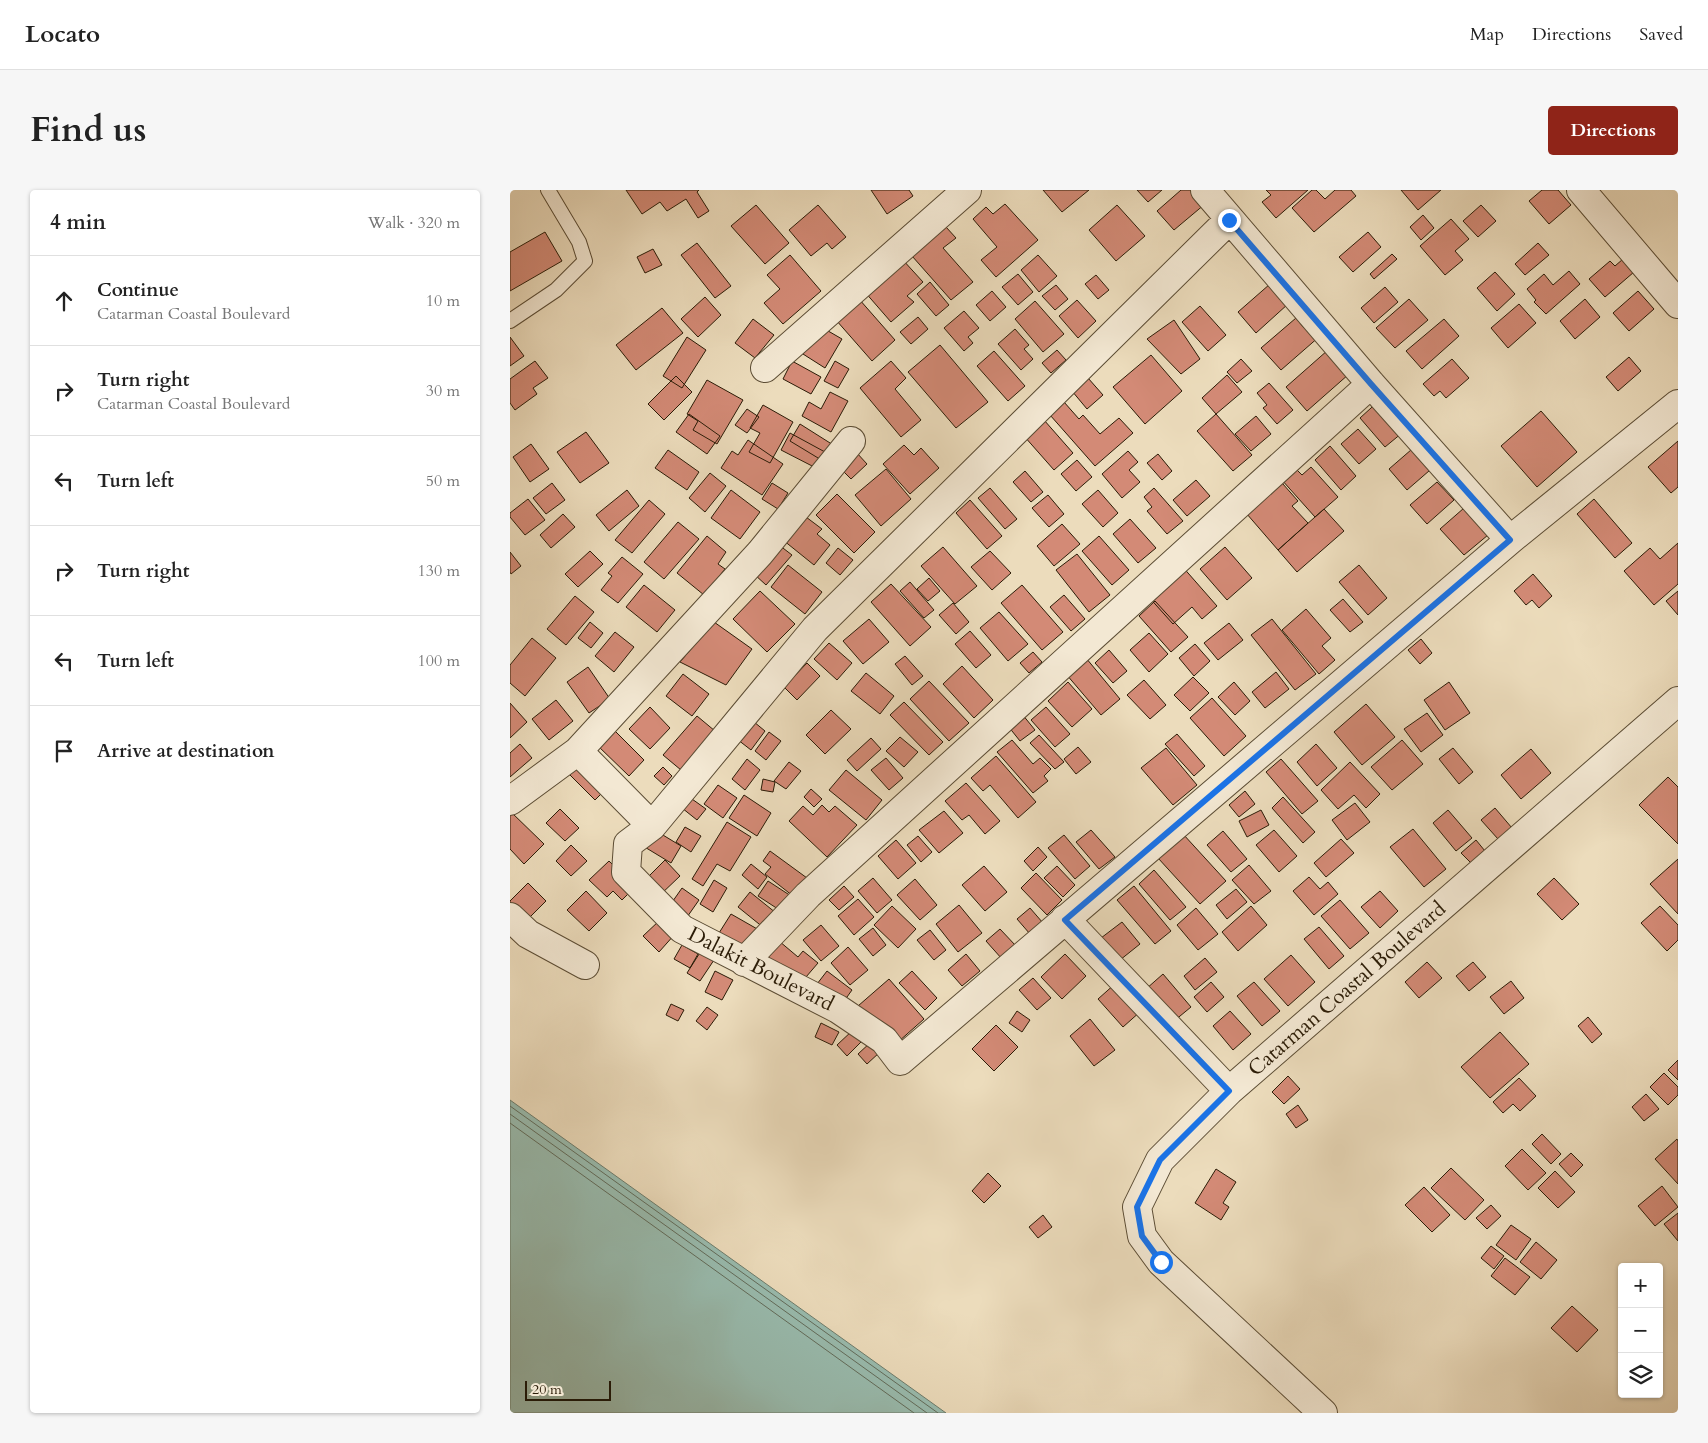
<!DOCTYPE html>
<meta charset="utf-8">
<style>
body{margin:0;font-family:Cardo,serif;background:#f6f6f6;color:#222}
.controls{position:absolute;right:15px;bottom:15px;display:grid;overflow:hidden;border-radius:5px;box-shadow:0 1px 4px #0004}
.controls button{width:45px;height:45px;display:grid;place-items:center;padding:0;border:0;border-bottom:1px solid #e0e0e0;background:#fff;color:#222;font:25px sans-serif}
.scale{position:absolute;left:15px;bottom:12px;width:86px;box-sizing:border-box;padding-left:5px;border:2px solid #2b1c07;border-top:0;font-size:14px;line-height:18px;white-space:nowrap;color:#2b1c07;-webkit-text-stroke:4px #f3e8d3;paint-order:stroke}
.stop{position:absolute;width:15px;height:15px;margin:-11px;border:4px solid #1a73e8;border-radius:50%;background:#fff}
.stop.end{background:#1a73e8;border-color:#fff;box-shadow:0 1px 5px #0008}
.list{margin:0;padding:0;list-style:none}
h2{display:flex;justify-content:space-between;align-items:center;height:65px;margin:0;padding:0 20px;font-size:21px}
h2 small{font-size:16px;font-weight:400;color:#767676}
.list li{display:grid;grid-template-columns:32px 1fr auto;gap:15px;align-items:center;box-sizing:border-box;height:90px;padding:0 20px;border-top:1px solid #e0e0e0}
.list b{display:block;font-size:19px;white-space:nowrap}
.list p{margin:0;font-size:16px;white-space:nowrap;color:#767676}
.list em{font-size:16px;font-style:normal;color:#767676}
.icon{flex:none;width:28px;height:28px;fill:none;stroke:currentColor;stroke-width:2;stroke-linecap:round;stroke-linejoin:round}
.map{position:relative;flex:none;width:1168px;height:1223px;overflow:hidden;border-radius:5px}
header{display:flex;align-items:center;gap:30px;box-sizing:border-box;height:70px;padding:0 25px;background:#fff;border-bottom:1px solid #e0e0e0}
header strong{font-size:24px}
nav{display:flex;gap:28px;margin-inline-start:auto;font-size:18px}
.intro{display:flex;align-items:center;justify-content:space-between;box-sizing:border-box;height:120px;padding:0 30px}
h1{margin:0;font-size:35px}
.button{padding:12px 22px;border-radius:5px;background:#8f2418;color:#fff;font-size:18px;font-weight:700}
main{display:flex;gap:30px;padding:0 30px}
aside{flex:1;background:#fff;border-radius:5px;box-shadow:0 1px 4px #0004}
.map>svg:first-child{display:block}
.water{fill:#99bcaf;stroke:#6d7c6c}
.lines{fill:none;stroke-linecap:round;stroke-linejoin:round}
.shore{stroke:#626c5b;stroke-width:1}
.building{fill:#d38a76;stroke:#2b1c07}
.lane-casing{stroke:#5b4c34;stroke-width:16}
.street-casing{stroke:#5b4c34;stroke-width:30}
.lane{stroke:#f3e8d3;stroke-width:14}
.street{stroke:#f3e8d3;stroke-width:28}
.route{stroke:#1a73e8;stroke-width:6}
.labels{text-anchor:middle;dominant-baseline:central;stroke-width:4;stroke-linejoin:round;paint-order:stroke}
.street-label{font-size:21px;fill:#2b1c07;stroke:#f3e8d3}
</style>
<header>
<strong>Locato</strong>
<nav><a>Map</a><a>Directions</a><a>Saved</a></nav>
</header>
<div class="intro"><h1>Find us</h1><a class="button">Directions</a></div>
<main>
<aside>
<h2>4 min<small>Walk · 320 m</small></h2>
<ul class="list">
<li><svg class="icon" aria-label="ahead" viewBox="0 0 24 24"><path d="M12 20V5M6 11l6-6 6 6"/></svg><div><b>Continue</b><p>Catarman Coastal Boulevard</p></div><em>10 m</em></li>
<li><svg class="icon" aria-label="right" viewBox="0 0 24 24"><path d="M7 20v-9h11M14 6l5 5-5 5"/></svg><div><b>Turn right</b><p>Catarman Coastal Boulevard</p></div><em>30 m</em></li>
<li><svg class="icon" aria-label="left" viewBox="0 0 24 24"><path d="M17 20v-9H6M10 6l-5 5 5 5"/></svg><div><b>Turn left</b></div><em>50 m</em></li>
<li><svg class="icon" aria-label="right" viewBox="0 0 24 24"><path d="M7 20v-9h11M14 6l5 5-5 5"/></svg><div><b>Turn right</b></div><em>130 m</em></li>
<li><svg class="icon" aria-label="left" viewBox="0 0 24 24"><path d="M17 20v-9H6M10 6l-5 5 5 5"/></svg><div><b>Turn left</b></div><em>100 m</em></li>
<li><svg class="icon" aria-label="arrive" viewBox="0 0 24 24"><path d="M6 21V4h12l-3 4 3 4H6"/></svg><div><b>Arrive at destination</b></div></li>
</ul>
</aside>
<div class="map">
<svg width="1168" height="1223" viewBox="0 0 1168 1223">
<rect width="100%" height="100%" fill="#ecdcbc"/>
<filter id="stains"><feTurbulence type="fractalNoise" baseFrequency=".004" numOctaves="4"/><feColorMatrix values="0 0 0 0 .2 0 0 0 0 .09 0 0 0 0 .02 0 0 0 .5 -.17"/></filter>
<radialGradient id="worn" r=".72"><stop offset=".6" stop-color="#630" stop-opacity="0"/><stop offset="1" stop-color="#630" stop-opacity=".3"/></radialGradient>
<path class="water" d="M0,910L436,1223H0Z"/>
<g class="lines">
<path class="shore" d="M0,916L428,1223
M0,924L417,1223
M0,933L404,1223"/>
</g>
<path class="building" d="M116,0H189L187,2L199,21L188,28L176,9L157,21L150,12L132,24Z
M361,0H399L403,6L377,24Z
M533,0H579L552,22Z
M627,0H652L638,12Z
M671,0H683L695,14L664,40L647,21Z
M756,0H798L766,28L752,12L761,5Z
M802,0H806L815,9L825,0H841L846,6L804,42L782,18Z
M891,0H931L908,20Z
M1032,0H1048L1061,15L1039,34L1019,11Z
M495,14L528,50L486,87L471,70L487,57L463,29L476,17L483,24Z
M246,15L279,53L255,74L221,36Z
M308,15L336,47L322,59L317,53L301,66L279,40Z
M607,15L635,46L606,71L579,40Z
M971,15L986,31L968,47L953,31Z
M913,25L924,38L911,50L900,37Z
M941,29L959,49L945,61L953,70L935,85L910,56Z
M436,37L446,48L433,58L463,92L441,110L402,66Z
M35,42L52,71L0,101V62Z
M858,42L871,57L843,82L829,67Z
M187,53L221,96L205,108L171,65Z
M1028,53L1039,65L1015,85L1005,74Z
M143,59L152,75L135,83L127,67Z
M882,64L887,69L864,89L860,84Z
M280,65L311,101L273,134L254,113L270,99L257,85Z
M528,65L547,86L529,102L511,80Z
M392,69L413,92L397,106L404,112L381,132L354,101Z
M1113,69L1124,82L1095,107L1079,89L1100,71L1105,76Z
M1059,81L1070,94L1036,124L1024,112L1026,110L1017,99L1034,84L1043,95Z
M985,82L1005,104L987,121L967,98Z
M508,84L523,102L508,115L492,97Z
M586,85L599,100L588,109L575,94Z
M420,92L439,115L426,126L407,104Z
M760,94L778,114L746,143L728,122Z
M546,95L558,109L545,120L532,106Z
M875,97L888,112L864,133L851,118Z
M482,101L496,117L480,131L466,115Z
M1128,101L1144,119L1119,141L1103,123Z
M195,107L211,125L188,147L171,129Z
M349,109L385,150L362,171L326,130Z
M899,109L918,130L885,158L866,138Z
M1075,109L1090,127L1065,149L1050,131Z
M567,110L586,131L568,148L549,126Z
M525,111L554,144L533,162L505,129Z
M1009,114L1026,133L998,158L981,138Z
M690,116L716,145L698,161L672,132Z
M152,118L173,143L126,180L106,155Z
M454,121L469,138L458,147L463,153L454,161L434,138Z
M408,127L418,139L401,154L390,142Z
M786,128L794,138L799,134L810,146L771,180L751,158Z
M243,129L264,145L245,168L225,153Z
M934,129L949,146L912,179L896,161Z
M664,130L690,169L671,184L637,149Z
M313,138L332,149L315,178L293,164L304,145Z
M505,139L519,155L514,159L523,169L511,180L488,154Z
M0,147L14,166L0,176Z
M177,147L196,160L172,198L153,186Z
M430,155L478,212L446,238L398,182Z
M547,160L556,170L541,183L532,173Z
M818,160L839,184L797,221L776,197Z
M484,161L515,196L498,211L467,176Z
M641,165L672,201L635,234L603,197Z
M1119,167L1131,181L1108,201L1096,187Z
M731,169L742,181L727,193L717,182Z
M942,169L959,188L936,208L930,201L924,206L913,194Z
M25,171L38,188L23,198L27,204L5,220L0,213V189Z
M282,171L311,187L301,204L273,189Z
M325,171L339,179L328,198L314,191Z
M381,171L396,188L385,199L411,230L391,247L350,198Z
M717,185L732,202L706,224L692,208Z
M166,186L182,202L154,230L138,214Z
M578,188L593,205L577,219L562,201Z
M197,190L233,210L207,254L183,240L188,231L177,224Z
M759,193L783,220L767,234L753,218L757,215L747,203Z
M320,202L338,211L321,242L292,226L299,212L311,219Z
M872,208L898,238L875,257L850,228Z
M554,212L569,229L573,225L590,244L609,228L623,243L585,276L540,225Z
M253,215L283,232L260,273L239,262L250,243L240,238Z
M237,219L249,227L237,243L225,235Z
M1031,221L1067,262L1027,297L991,256Z
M179,224L210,246L197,264L166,242Z
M706,224L742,265L723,281L687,241Z
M746,226L761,244L741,261L725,244Z
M534,230L563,263L544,280L514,246Z
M290,234L328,258L318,274L280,251Z
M848,239L866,259L849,274L831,254Z
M76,242L99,273L70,293L47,262Z
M280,243L315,262L306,278L271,260Z
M238,250L273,274L252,305L211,278L222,261L228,265Z
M1168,251V297L1161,303L1138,277Z
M909,253L927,274L897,300L879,279Z
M21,254L39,279L20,292L3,267Z
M394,255L404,265L411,258L429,278L400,304L373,274Z
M820,256L846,286L831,300L805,270Z
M158,260L189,282L177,300L145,278Z
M618,261L628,272L619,280L630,292L612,308L592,284Z
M346,262L357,274L341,289L329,277Z
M648,264L662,281L652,290L637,273Z
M567,270L582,287L566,301L551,284Z
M784,277L792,285L801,277L828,307L805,327L771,289Z
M376,279L401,309L371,336L345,305Z
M515,281L533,302L521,312L503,292Z
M200,283L216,296L195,322L179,308Z
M765,285L788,311L782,316L798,333L768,360L730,316Z
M686,290L700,306L677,326L663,310Z
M927,292L944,310L917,334L900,315Z
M42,293L55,310L36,324L23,308Z
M262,293L278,303L268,319L252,309Z
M480,298L507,329L495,339L468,308Z
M644,298L673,331L657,344L637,321L642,317L634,307Z
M117,300L129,316L99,341L86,325Z
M221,300L250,322L230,349L201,328Z
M588,300L608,323L593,337L572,314Z
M327,304L365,342L344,363L306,325Z
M538,305L554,324L539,337L522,318Z
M18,309L35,330L15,345L0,327V323Z
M1084,309L1122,353L1105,368L1067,324Z
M139,310L155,324L122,363L105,350Z
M460,310L492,346L477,359L446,323Z
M954,318L978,345L954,365L930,339Z
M814,319L834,341L787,382L768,360Z
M288,321L312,339L307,344L320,355L304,375L268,346Z
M53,324L65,337L41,358L30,345Z
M620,329L646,358L628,373L603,344Z
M168,332L189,349L154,389L134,372Z
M552,334L570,354L544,376L527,356Z
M197,346L216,362L208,374L215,379L194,405L167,383Z
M589,346L619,380L602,395L572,361Z
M1168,353V394L1144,415L1114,381L1140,358L1150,369Z
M269,355L282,365L256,395L244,384Z
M433,357L467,396L445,414L411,376Z
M715,357L742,388L717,410L690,379Z
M328,358L343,370L330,385L316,373Z
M80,361L93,374L68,397L55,384Z
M480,361L501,383L482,400L461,377Z
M0,362L11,376L1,384L0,382Z
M567,364L600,405L579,422L546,380Z
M112,367L133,384L108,413L91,400L102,386L98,383Z
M278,375L312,402L295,424L261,397Z
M671,375L707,416L692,429L682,417L663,434L637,405Z
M849,375L877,408L858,425L829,392Z
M1023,384L1042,406L1029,418L1022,410L1016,415L1004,401Z
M419,388L430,401L418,411L407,399Z
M400,392L424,420L414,428L390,401Z
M381,394L421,437L400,456L361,412Z
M134,395L165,420L147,442L116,417Z
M512,395L553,442L532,460L491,413Z
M250,401L285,434L257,462L223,429Z
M1168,401V425L1156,411Z
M554,405L575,429L561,441L540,417Z
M65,406L84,422L56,455L37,439Z
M833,409L853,432L840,442L820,420Z
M645,411L678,447L661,462L629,426Z
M443,413L459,432L446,444L429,425Z
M796,419L821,448L812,456L825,470L809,484L772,440Z
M489,422L518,454L498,471L470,438Z
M359,429L379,452L353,474L333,451Z
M762,429L806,484L785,500L741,445Z
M80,432L93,443L81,458L68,448Z
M204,432L242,459L216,495L170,472Z
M719,433L733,450L708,470L694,453Z
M460,441L481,465L466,478L445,454Z
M105,442L124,457L104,482L85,466Z
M639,443L658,464L639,482L620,460Z
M22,448L46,468L15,506L0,493V475Z
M911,449L922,463L910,474L898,460Z
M319,453L342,473L327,490L304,469Z
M685,454L700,471L684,486L669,468Z
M599,460L617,481L603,493L585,473Z
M523,462L532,472L519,483L510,473Z
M395,466L413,486L402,495L385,474Z
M576,468L610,509L591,525L556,484Z
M297,473L310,486L287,510L274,497Z
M452,476L483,510L464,528L433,494Z
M78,477L100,509L79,523L57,492Z
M766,482L779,499L755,518L742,502Z
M356,483L384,506L370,524L341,501Z
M173,484L199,504L182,526L156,506Z
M683,487L699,503L680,521L664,505Z
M634,490L656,515L640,529L617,505Z
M419,491L459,533L439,551L400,509Z
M558,492L582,519L562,537L538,511Z
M724,492L740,511L725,525L708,507Z
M939,492L960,523L935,540L914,510Z
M702,508L736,546L714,566L680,528Z
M46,510L63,531L39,550L22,529Z
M394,512L433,552L419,565L380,525Z
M0,513L17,532L0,548Z
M856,514L885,547L852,575L824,542Z
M140,517L160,538L140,559L119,539Z
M536,517L560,544L545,557L521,530Z
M321,520L341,539L315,564L296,545Z
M917,523L933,545L911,562L894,539Z
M512,524L525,540L510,551L498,536Z
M187,526L205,541L171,580L153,565Z
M238,527L255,541L241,560L223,546Z
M103,539L134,570L119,586L87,555Z
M259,542L271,551L256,570L245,561Z
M667,544L695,576L684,586L655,554Z
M529,545L554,572L545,579L520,553Z
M390,547L408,562L394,577L376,561Z
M361,548L371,559L347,581L337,570Z
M502,550L523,574L530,568L541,579L534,586L538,591L523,603L487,562Z
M892,550L913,574L882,600L861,577Z
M10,554L22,568L0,587V563Z
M806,554L827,578L807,596L787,572Z
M568,557L581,572L566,584L554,569Z
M656,558L687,595L663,615L631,578Z
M943,558L963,582L949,594L929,569Z
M1021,559L1041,583L1011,609L991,585Z
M76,566L103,592L85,610L58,583Z
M486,566L526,612L508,628L480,595L473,601L461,588Z
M376,568L393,588L379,600L361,580Z
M237,569L250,580L235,600L222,589Z
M771,569L808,611L792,624L756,582Z
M279,572L291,581L276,599L264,591Z
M840,572L870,604L856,618L844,605L828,619L811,600Z
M153,577L162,586L154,595L144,586Z
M336,580L372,610L356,630L319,600Z
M1158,587L1168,597V654L1129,615Z
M253,589L265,592L263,602L251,600Z
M456,593L490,631L475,644L459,625L452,630L435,611Z
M208,595L227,608L213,628L194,614Z
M301,599L312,609L304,617L294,607Z
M735,601L745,614L729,627L719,615Z
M175,604L196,619L187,630L167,614Z
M234,605L261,623L247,646L219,628Z
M773,607L805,642L793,653L762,618Z
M845,613L860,632L837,650L822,630Z
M312,615L319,622L325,616L347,635L317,667L279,631L293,616L303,625Z
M985,618L1002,638L988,649L971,630Z
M50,619L69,638L55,651L36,633Z
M751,620L759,635L737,647L729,631Z
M938,620L962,648L946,661L923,633Z
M0,621L34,654L14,674L0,659Z
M434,621L453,643L429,663L409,640Z
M217,632L241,647L220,681L207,674L193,696L182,689Z
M175,637L191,646L181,662L166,652Z
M143,639L171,656L161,673L133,656Z
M903,639L936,679L914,697L880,657Z
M581,640L605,667L589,679L566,652Z
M764,640L787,666L769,682L746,655Z
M713,641L737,669L721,682L697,655Z
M673,644L716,691L690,714L648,668Z
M554,645L580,676L565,689L538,658Z
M408,646L422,662L411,672L397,655Z
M831,649L844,663L816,687L804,673Z
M386,650L406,673L388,689L368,666Z
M966,650L975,661L961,673L951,663Z
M61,655L77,671L61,686L46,671Z
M528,657L537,667L523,681L514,671Z
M260,661L297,688L283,706L255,684L261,677L253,671Z
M1168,669V724L1140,694Z
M155,670L170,686L149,706L134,691Z
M99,671L125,697L112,710L103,701L97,707L79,690Z
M241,674L257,687L248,699L232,685Z
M739,675L761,701L744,714L722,690Z
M474,676L497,702L475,721L452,695Z
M547,676L565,695L553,707L534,688Z
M644,680L676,717L660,730L629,694Z
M526,683L552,710L537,725L511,698Z
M799,687L810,699L818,692L828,704L804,725L783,701Z
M363,688L382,710L367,723L348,701Z
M1044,688L1069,714L1052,730L1027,704Z
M405,689L427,715L410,730L387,705Z
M204,690L217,698L203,722L190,714Z
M258,691L281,706L271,721L248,706Z
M18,693L36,711L14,733L0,719V711Z
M334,696L344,707L329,720L319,710Z
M624,696L661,741L645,754L607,710Z
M172,698L189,710L175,730L158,718Z
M726,699L737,712L717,729L706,715Z
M76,701L97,723L79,741L57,720Z
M870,701L888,721L870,738L851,717Z
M240,702L266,723L254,738L228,717Z
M348,709L364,727L344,745L328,726Z
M830,710L859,743L840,759L811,726Z
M449,715L472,743L448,762L426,734Z
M382,716L406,739L388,758L364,735Z
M741,716L757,735L728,761L712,742Z
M1150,716L1168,735V750L1157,761L1131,733Z
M520,718L533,733L520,744L507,729Z
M686,718L708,744L688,760L667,735Z
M221,724L249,740L237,760L209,743Z
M150,730L165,744L149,762L133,746Z
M612,732L630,754L610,770L591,748Z
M311,735L329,756L311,771L293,750Z
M809,737L834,766L819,779L794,749Z
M363,738L376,755L363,766L349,749Z
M490,739L506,756L492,769L476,751Z
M420,740L436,760L424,770L407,750Z
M269,751L288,767L293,761L308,773L290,794L257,766Z
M172,755L188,764L180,778L164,769Z
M338,757L358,780L340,795L321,773Z
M191,761L204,770L190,791L177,783Z
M456,764L470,781L452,796L438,780Z
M555,764L576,786L552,809L531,787Z
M781,765L805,792L778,816L754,789Z
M695,768L707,782L685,800L674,786Z
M917,772L932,788L909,808L895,792Z
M963,772L976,787L959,801L946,786Z
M205,781L223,790L212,810L195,802Z
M317,781L342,800L332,814L307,794Z
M402,781L427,808L415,820L389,793Z
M653,784L681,817L664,831L636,799Z
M523,788L541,808L527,820L509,800Z
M379,789L414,829L388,852L348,816Z
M1001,791L1014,808L994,824L980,807Z
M701,792L714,807L697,822L684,807Z
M744,792L770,821L752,836L727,806Z
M606,793L631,821L613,837L588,809Z
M161,814L174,820L168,831L156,825Z
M197,817L208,825L197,840L186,831Z
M507,821L520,830L512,842L499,833Z
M720,821L741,844L723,860L703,836Z
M1078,827L1092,844L1082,853L1068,836Z
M580,829L605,860L584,876L560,846Z
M311,833L329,842L322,855L305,847Z
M486,835L508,857L484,881L462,859Z
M343,840L353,850L337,866L327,855Z
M990,842L1019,874L980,908L951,877Z
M361,852L370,862L357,874L348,864Z
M1168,870V890L1158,880Z
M1154,883L1168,897V905L1158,915L1140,897Z
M778,886L790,899L774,914L762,902Z
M1009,888L1026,906L1010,921L1003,914L993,923L983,912Z
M1136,904L1149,919L1134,931L1122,917Z
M788,915L798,930L786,938L776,924Z
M1032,944L1051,964L1041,974L1022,954Z
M1167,949L1168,951V994L1145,969Z
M1012,959L1036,983L1018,1000L995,976Z
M1061,963L1073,975L1061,987L1049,974Z
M941,978L974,1010L955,1030L921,998Z
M706,979L726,992L713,1013L719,1017L711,1030L685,1013Z
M1045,981L1065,1002L1048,1018L1028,998Z
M478,983L491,996L474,1013L462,1001Z
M1152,996L1168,1017L1145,1036L1128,1016Z
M914,997L940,1025L922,1042L895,1015Z
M981,1015L991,1026L977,1039L966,1028Z
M1168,1023V1051L1154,1034Z
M533,1025L542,1037L528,1048L519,1037Z
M1001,1035L1021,1049L1006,1070L986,1055Z
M1026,1052L1047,1070L1031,1089L1010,1072Z
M981,1056L994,1066L984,1079L971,1068Z
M995,1068L1020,1087L1005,1105L981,1086Z
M1062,1116L1088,1140L1067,1162L1041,1138Z"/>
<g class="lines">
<defs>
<path id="lane" d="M0,131L46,100L75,71L69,52L38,0"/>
<path id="street" d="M695,0L861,194L1000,350
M1071,0L1168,114
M719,30L305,439L142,636L118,654L116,682L172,739L328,819L374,850L390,871L1000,350L1168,214
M255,178L457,0
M0,611L68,561
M142,636L68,561L250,363L341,251
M0,727L18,744L75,775
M555,729L719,901
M234,772L298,705L861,194
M813,1223L651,1072L632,1046L627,1017L650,970L719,901L1168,511"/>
</defs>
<use href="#lane" class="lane-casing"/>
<use href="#street" class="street-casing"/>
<use href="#lane" class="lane"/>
<use href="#street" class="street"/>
</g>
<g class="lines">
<path class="route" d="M651,1072L632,1046L627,1017L650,970L719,901L555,730L1000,350L861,194L719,30"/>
</g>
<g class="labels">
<g class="street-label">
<text transform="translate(251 779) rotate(27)">Dalakit Boulevard</text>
<text transform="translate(837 799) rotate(-41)">Catarman Coastal Boulevard</text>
</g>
</g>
<rect width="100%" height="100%" filter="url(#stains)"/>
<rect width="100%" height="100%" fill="url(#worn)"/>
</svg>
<div class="controls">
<button>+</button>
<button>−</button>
<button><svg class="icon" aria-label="layers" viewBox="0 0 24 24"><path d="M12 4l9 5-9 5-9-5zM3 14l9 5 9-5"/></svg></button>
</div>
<div class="scale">20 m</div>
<div class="stop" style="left:651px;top:1072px"></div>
<div class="stop end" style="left:719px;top:30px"></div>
</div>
</main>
